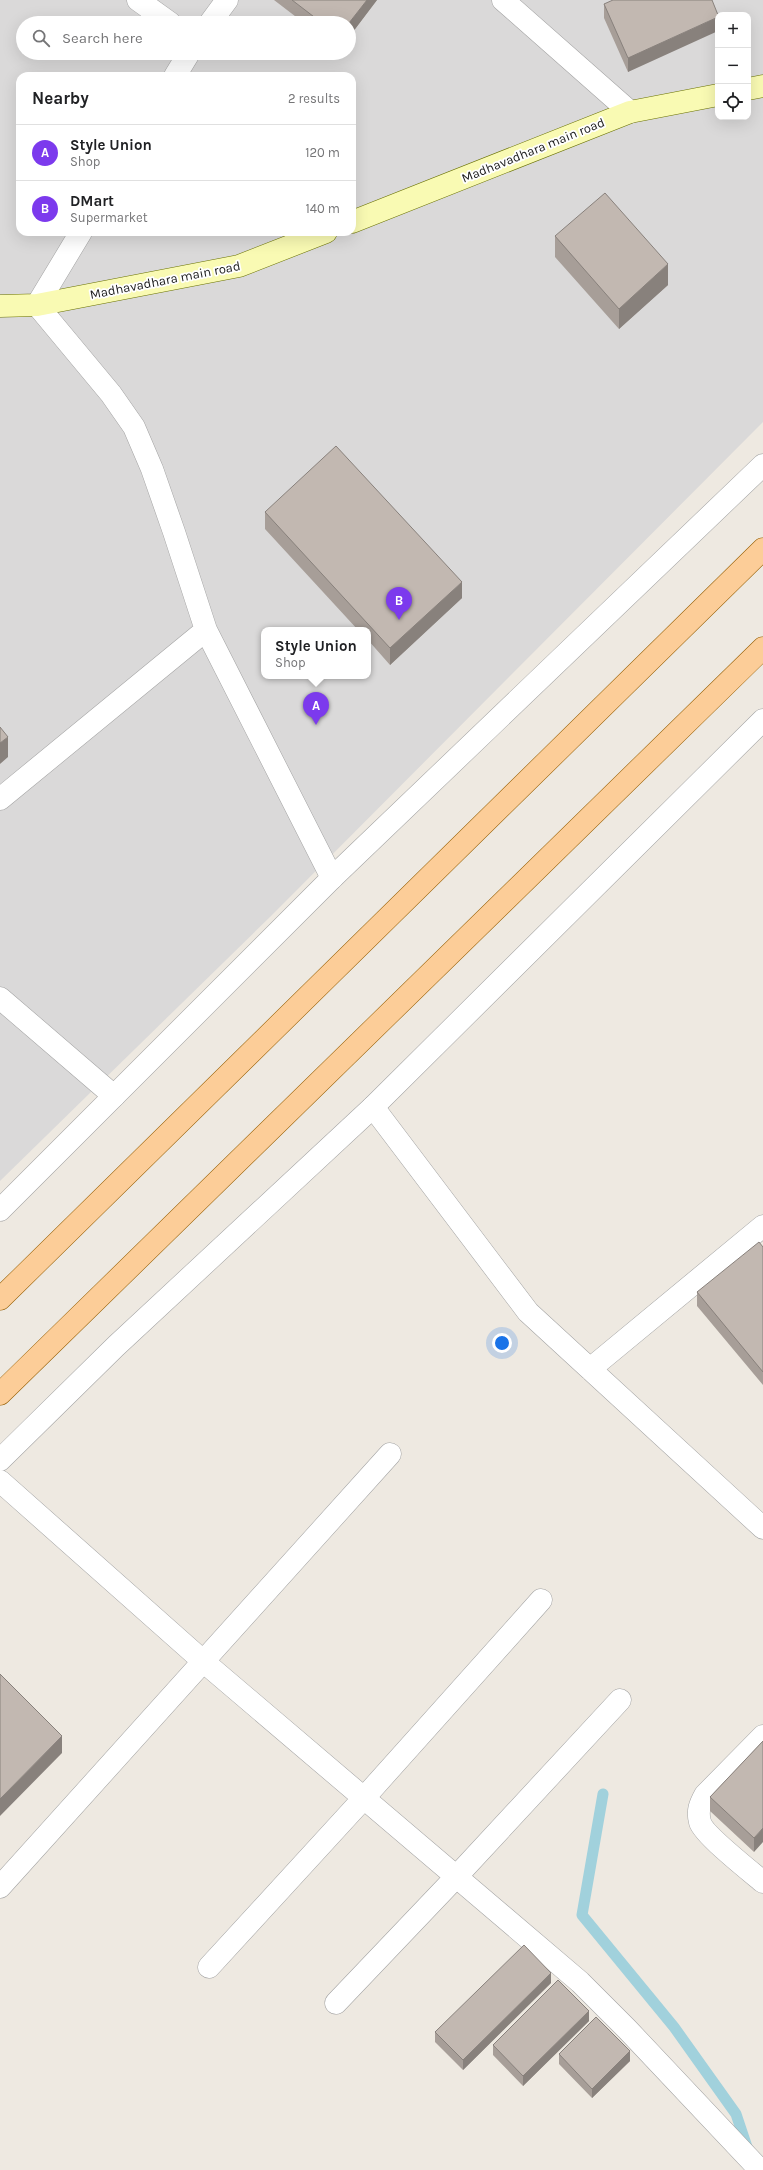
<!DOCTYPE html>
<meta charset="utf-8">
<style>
body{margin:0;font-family:Karla,sans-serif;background:#f2f2f2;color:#202124}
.controls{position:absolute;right:12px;top:12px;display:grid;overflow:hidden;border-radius:8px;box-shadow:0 4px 16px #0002}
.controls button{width:36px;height:36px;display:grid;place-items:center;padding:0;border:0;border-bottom:1px solid #e0e0e0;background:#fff;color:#202124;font:20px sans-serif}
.you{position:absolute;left:502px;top:1343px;width:14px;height:14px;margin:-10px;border:3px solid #fff;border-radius:50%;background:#1a73e8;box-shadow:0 0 0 6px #1a73e833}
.badge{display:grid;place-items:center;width:26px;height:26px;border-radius:50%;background:#7c3aed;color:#fff;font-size:13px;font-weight:700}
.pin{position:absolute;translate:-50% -33px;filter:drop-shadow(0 1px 2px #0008)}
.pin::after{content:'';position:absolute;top:21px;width:14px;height:12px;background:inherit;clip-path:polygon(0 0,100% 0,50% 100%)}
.popup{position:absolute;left:261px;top:627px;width:110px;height:52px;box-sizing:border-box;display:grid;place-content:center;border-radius:8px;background:#fff;filter:drop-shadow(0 1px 3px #0005);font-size:13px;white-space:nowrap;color:#757577}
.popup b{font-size:15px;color:#202124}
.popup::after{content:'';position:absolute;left:50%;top:100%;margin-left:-8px;border:8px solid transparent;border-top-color:#fff}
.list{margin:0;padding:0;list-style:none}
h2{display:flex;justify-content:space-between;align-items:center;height:52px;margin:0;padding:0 16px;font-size:17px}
h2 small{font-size:13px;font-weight:400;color:#757577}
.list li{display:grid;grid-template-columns:26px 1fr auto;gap:12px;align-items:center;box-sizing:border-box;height:56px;padding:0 16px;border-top:1px solid #e0e0e0}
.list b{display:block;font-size:15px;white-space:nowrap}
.list p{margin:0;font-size:13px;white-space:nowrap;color:#757577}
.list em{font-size:13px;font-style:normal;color:#757577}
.icon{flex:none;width:22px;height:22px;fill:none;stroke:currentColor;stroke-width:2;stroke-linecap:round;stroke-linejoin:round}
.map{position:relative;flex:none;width:763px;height:2170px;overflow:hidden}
.search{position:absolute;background:#fff;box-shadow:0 4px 16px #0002;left:16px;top:16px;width:340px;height:44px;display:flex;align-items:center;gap:10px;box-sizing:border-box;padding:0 14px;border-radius:22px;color:#757577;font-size:15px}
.panel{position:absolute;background:#fff;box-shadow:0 4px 16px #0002;left:16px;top:72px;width:340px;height:164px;border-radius:12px}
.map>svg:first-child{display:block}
.residential{fill:#dad9d9;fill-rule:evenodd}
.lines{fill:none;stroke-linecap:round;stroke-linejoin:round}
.stream{stroke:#a1d1dc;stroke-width:11}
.minor-casing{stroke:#a3a3a3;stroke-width:23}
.tertiary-casing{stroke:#a3a3a3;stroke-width:23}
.secondary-casing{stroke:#6a7204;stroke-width:23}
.primary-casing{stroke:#945d00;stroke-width:23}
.minor{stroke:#fff;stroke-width:22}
.tertiary{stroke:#fff;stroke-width:22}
.secondary{stroke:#f9fab3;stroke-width:22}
.primary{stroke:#fccd98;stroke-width:22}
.wall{fill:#a79e98}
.shaded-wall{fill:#88817c}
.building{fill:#c2b8b1;stroke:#88817c}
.labels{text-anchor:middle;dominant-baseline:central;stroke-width:3.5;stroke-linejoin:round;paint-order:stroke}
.street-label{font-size:13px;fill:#1c1c1c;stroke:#fff}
</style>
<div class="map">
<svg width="763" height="2170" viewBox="0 0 763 2170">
<rect width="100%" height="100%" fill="#eee9e1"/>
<path class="residential" d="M0,0H763V422L271,916L0,1181ZM718,15H748V117H718ZM23,23H349V53H23ZM20,76H352V232H20ZM264,630H368V676H264Z"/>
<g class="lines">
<path class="stream" d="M603,1794L582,1915L674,2027L736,2114L748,2150"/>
<defs>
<path id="minor" d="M138,0L170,23
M503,0L630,112
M210,23L227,0
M175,76L189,53
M81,232L37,305L111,394L134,427L152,469L174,532L206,630L332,878
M0,799L206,630
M0,998L114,1096
M373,1107L528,1312L763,1528
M590,1369L763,1226
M0,1481L204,1662L580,1982L627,2029L760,2170
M763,1736L705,1795C700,1804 697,1811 700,1822C703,1834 751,1872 763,1882
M0,1887L390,1454
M209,1967L363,1799L541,1600
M336,2003L456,1877L620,1700"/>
<path id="tertiary" d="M0,1210L332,878L763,465
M0,1460L116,1346L373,1107L763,720"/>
<path id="secondary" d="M748,89L763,86
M352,222L630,112L718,95
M0,306L37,305L239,266L326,232"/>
<path id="primary" d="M0,1299L763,549
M0,1394L763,648"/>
</defs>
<use href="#minor" class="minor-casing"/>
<use href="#tertiary" class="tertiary-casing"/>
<use href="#secondary" class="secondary-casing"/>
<use href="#primary" class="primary-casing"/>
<use href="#minor" class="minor"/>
<use href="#tertiary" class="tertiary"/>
<use href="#secondary" class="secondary"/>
<use href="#primary" class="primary"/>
</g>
<path class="wall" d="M274,0H377L349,37V23H304Z
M712,0L628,72L604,18V4Z
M555,236L668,285L619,329L555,257Z
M265,512L462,598L390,665L368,640V630H358L265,529Z
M763,1247V1385L697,1306V1292Z
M763,1741L754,1852L710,1811V1797Z
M551,1983L463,2070L435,2042V2032Z
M589,2021L523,2086L493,2055V2045Z
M559,2054L630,2061L592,2098L559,2064Z"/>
<path class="shaded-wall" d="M367,0H377L349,37V23Z
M718,17V31L628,72V58Z
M668,264V285L619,329V309Z
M462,582V598L390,665V648Z
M8,737V757L0,764V743Z
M62,1736V1753L0,1816V1799Z
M763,1828V1842L754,1852V1838Z
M551,1973V1983L463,2070V2060Z
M589,2011V2021L523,2086V2076Z
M630,2051V2061L592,2098V2089Z"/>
<path class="building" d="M292,0H367L349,23H322Z
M613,0H712L718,15V17L628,58L604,4Z
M605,193L668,264L619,309L555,236Z
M336,446L462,582L390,648L265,512Z
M0,727L8,737L0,743Z
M759,1242L763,1247V1372L697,1292Z
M0,1674L62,1736L0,1799Z
M763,1741V1828L754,1838L710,1797Z
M524,1945L551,1973L463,2060L435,2032Z
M558,1980L589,2011L523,2076L493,2045Z
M596,2017L630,2051L592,2089L559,2054Z"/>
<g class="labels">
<g class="street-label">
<text transform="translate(533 150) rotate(-22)">Madhavadhara main road</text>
<text transform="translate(165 280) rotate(-11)">Madhavadhara main road</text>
</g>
</g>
</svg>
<div class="controls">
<button>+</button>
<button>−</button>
<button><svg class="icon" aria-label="locate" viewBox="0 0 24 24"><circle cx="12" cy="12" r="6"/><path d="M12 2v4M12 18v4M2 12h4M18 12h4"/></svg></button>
</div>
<div class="you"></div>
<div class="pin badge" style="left:316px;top:725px">A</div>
<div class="popup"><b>Style Union</b>Shop</div>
<div class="pin badge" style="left:399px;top:620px">B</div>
<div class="search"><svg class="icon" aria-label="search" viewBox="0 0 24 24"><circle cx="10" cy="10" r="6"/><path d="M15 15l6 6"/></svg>Search here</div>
<section class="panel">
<h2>Nearby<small>2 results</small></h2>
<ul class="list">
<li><span class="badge">A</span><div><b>Style Union</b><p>Shop</p></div><em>120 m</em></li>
<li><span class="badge">B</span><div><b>DMart</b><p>Supermarket</p></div><em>140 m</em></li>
</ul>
</section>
</div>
